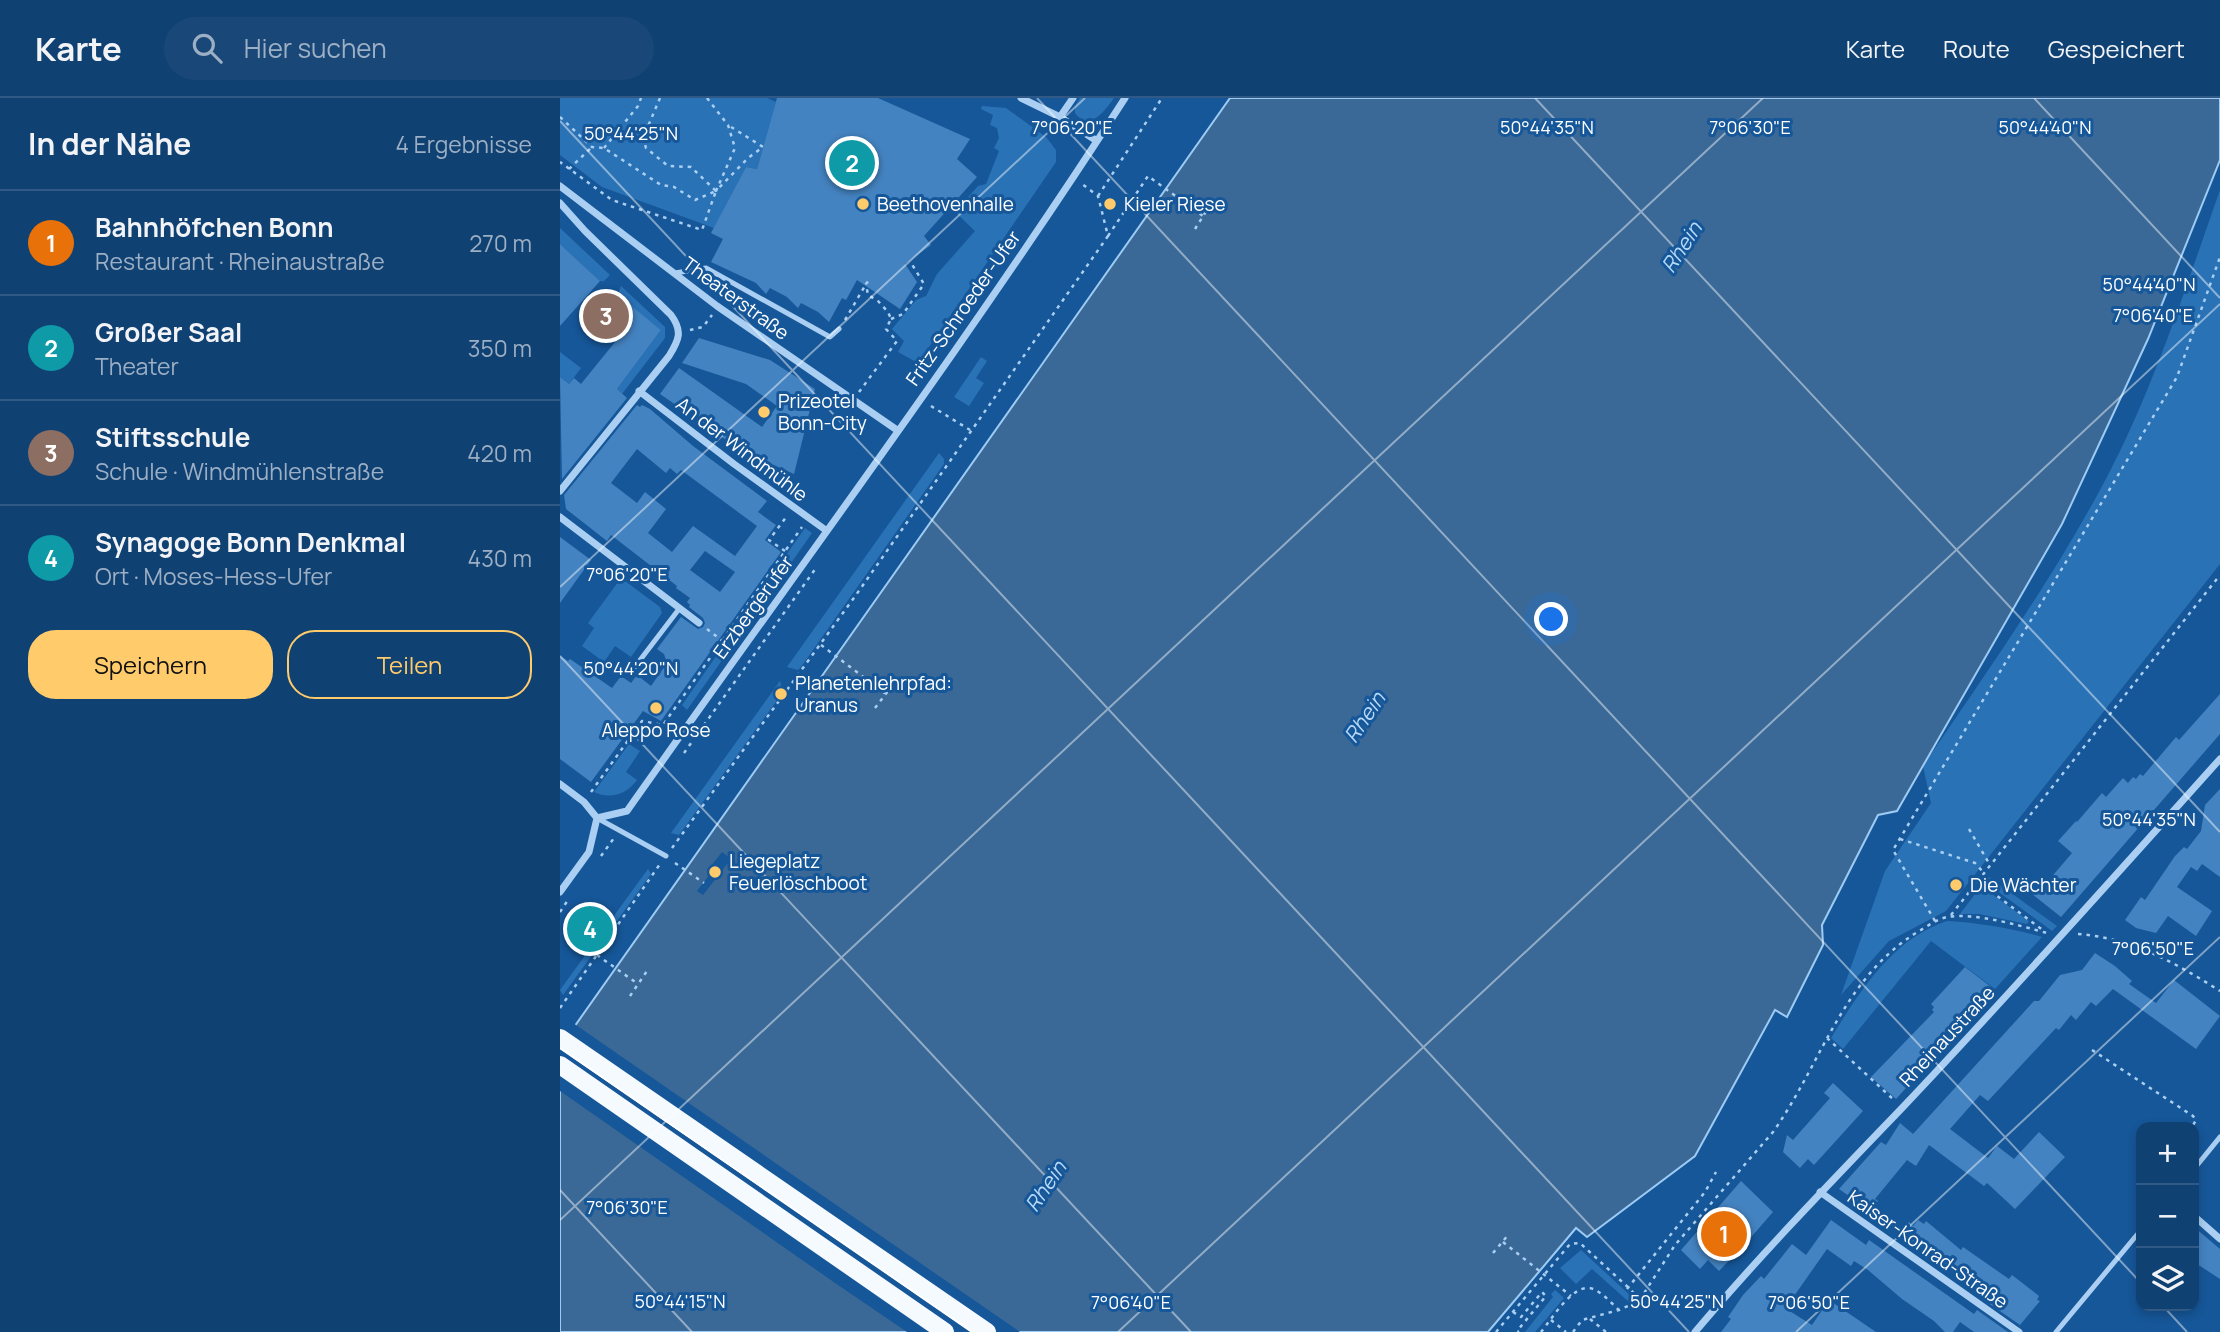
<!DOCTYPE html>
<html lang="de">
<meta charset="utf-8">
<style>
body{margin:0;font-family:Manrope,sans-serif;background:#194878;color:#f1f3f6}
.controls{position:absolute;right:21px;bottom:21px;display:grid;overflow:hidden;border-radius:14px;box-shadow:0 4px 10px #0003}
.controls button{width:63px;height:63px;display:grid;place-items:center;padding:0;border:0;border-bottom:2px solid #305a85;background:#104173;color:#f1f3f6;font:35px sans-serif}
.you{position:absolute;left:992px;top:522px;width:24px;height:24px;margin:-18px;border:5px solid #fff;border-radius:50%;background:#1a73e8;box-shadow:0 0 0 10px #1a73e833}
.badge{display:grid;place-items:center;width:46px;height:46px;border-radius:50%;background:#ffcb6b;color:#fff;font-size:23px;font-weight:700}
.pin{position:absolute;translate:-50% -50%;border:4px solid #fff;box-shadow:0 2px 7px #0006}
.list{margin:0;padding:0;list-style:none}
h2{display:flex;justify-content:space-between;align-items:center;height:91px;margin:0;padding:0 28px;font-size:30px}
h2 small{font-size:23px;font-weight:400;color:#9cafc4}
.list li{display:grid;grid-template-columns:46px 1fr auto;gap:21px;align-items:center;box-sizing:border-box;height:105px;padding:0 28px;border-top:2px solid #305a85}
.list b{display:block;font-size:26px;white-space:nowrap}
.list p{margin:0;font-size:23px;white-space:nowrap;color:#9cafc4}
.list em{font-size:23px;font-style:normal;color:#9cafc4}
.actions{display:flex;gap:14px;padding:21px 28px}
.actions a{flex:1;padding:16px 0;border:2px solid #ffcb6b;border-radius:28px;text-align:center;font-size:24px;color:#ffcb6b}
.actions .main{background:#ffcb6b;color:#111}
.icon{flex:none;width:38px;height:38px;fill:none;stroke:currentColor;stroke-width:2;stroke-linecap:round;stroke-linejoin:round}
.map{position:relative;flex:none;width:1660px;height:1234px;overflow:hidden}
header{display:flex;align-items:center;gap:42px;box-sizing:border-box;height:98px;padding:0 35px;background:#104173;border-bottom:2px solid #305a85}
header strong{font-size:33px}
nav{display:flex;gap:38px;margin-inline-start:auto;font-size:24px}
.search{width:490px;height:63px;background:#194878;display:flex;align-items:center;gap:18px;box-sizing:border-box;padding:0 24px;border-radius:38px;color:#9cafc4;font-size:26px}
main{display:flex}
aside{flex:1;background:#104173}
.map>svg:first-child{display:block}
.green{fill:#2a72b6}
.water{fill:#3a6998;stroke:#9dcbf4;stroke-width:2}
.pier{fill:#165799}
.building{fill:#4483c1;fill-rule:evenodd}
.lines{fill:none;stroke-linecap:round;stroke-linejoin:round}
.path{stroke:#aacff2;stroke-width:2.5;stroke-dasharray:3.5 5;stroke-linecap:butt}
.lane{stroke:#aacff2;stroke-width:5}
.street{stroke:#aacff2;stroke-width:7}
.primary{stroke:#f5faff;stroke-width:18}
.tram{stroke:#fff;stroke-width:2}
.ticks{fill:none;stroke:#fff;stroke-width:2;stroke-opacity:0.45}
.poi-dot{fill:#ffcb6b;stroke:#165799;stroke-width:2.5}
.labels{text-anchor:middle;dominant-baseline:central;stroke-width:6;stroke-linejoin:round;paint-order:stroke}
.poi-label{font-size:19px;fill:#fff;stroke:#165799;text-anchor:start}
.street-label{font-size:19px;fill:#fff;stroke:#165799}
.water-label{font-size:21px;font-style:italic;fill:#b7d9f8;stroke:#165799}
.ticks-label{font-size:18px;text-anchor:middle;fill:#fff;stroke:#165799;stroke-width:6;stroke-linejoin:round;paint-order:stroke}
</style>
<header>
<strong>Karte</strong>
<div class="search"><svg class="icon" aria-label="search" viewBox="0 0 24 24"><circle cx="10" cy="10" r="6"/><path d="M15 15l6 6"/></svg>Hier suchen</div>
<nav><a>Karte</a><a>Route</a><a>Gespeichert</a></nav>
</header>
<main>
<aside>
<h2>In der Nähe<small>4 Ergebnisse</small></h2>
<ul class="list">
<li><span class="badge" style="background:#e8710a">1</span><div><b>Bahnhöfchen Bonn</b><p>Restaurant · Rheinaustraße</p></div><em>270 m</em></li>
<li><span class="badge" style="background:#0f9aa8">2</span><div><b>Großer Saal</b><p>Theater</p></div><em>350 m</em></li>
<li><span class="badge" style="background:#8d6e63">3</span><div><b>Stiftsschule</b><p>Schule · Windmühlenstraße</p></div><em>420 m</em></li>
<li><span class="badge" style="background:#0f9aa8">4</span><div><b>Synagoge Bonn Denkmal</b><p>Ort · Moses-Hess-Ufer</p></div><em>430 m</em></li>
</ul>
<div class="actions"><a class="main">Speichern</a><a>Teilen</a></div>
</aside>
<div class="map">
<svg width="1660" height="1234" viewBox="0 0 1660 1234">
<rect width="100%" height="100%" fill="#165799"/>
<path class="green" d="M0,0H207L216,4L197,71L186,69L154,130L42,89L0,57Z
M520,0H554C545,13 529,34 515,15V8Z
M422,8L446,10L486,39L496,52V64L358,265L338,254L344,243L332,231L356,202L366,198L377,176L415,133L395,114L418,88L426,86L439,53L434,50L439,40L437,30L430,27L433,17L421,11Z
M1660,92V466L1386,813L1329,843L1281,897L1325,773L1371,705L1363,668C1424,578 1488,488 1540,392C1591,299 1625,191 1660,92Z
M0,130L50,177L44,183H40L0,146Z
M61,188L105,229V240L62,296L57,291L101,232L67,205L63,206L58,196Z
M0,254L21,270L9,286L0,279Z
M421,259L427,263L416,280L424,285L409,308L394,299Z
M379,355L384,361V366L241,569L238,572L227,569Z
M245,430L252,435L178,541L171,536Z
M61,480L100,509L102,515L71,559L55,548L44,564L22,548L34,530L28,525Z
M159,554L165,558L127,612L122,607Z
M220,583L223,594L119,737L111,735Z
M69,646L80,653L66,674L77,682C67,696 50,702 34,694Z
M88,771L91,776L3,897L0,892Z
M1429,779L1497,828L1492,833L1425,784Z
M1421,788L1469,823L1467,826L1419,816H1400Z
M1387,823C1420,825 1451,830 1482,839L1435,891L1371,843L1283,951L1271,940C1300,893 1332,841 1387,823Z
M1021,1152L1073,1200L1069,1204L1032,1171L1016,1186L1000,1170Z
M995,1192L1004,1200L975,1234H965L993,1199L991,1196Z"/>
<path class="water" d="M670,0H1660V62L1588,241L1502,426L1337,713L1318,717L1262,827L1263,847L1227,919L1215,912L1135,1058L1027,1139L1016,1130L928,1234H0V949Z"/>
<path class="pier" d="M162,754L171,761L143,797L137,793L150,776L147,773Z
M13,925L460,1234H347L278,1187L0,993V943Z"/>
<path class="building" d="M217,0H318L410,41L397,61L417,79L364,138L371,147L345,166L357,184L340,211L297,182L286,202L282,200L269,224L258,214L241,205L238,210L227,199L210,190L206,196L196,185L151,164L163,141L151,135L186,69L197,71Z
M0,146L40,183L0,228Z
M69,206L101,232L57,291L67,300L2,381L0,279L9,286L14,280L21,286L55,244L45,236Z
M139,240L210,262L255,291L234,376L182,353L100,296L119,270L202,329L217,308L186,286L122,265Z
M77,307L80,309L82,307L90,311L133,348L207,403L198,414L216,427L205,442L221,454L101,623L83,613L31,684L0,661V558L8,563L10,561L52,590L61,578L71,585L77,577L91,588L107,565L104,556L97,551L121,519L138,531L143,529L145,525L143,520L129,509L130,507L127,504L130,500L116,490L117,488L51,437L47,443L6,411L4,397ZM77,351L106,375L110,370L117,376L121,372L197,428L175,458L133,428L112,454L88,435L106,411L85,394L77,405L51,385ZM145,453L175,474L160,494L130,472Z
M0,439L31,462L0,505Z
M1660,596V636L1501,819L1472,796L1479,786L1483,789L1512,755L1498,743L1516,723L1517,724L1542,695L1546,699L1563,680L1568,685L1573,679L1576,681L1580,676L1583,678L1616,639L1619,642Z
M1660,691V779L1642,766L1637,773L1631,769L1617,789L1652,813L1636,838L1608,818L1596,835L1576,830L1565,822L1581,799L1585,802L1615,758L1624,749L1627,751L1641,733L1645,707Z
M1535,855L1555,868L1572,883L1569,886L1596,905L1614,882L1660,918L1636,951L1553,891L1536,908L1531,904L1516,922L1511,917L1499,932L1496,930L1428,1003L1420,997L1390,1031L1428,1060L1437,1048L1454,1061L1479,1034L1505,1059L1455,1111L1427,1085L1424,1088L1369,1047L1356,1068L1347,1062L1315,1101L1318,1103L1310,1113L1279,1091L1321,1044L1326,1047L1340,1025L1353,1036L1474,903H1479L1500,877L1522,872Z
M1405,869L1435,892L1336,1001L1311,979L1374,914L1372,912L1374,909L1371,906Z
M1273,985L1303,1013L1254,1067L1248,1061L1240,1070L1223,1054L1227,1037L1233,1042L1270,1000L1264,995Z
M1181,1083L1213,1114L1186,1145L1159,1173L1148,1162L1140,1171L1121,1152Z
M1271,1122L1306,1147L1309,1142L1414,1216L1417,1212L1448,1234H1414L1400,1224L1393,1234H1385L1374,1223L1342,1201L1308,1172L1294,1163L1291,1168L1267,1151L1232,1201L1234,1203L1228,1212L1252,1227L1269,1202L1316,1234H1161L1171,1221L1168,1219L1183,1197L1201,1178L1204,1181L1232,1146L1246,1157Z
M1358,1122L1364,1126L1366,1123L1401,1152L1403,1149L1449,1181L1452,1177L1479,1198L1477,1202L1480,1203L1460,1227L1424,1202L1426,1199L1341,1135L1349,1124L1353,1128Z
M1634,1129L1660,1151V1181L1634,1164Z"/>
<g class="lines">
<path class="path" d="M100,0L83,40L86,50L108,68L131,69L156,93
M147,0L168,27L175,50L156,93L188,60L203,49L168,27
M0,19L32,49L44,50L101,87L114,89L135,102L156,93L142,132L52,102L0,64
M44,50L78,8L81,0
M9,71L32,49
M538,98L602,0
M635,131L650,107
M548,138L588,78L643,118
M331,221L343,216L364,186L350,163
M285,222L306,186
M130,232L143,229L152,217
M299,294L337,243L326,231L331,221L328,214L318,203L308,197L306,186L310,181
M371,308L410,332
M225,453L209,442L227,418
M147,531L169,548
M261,547L326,596
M315,610L337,581
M124,655L256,470
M31,694L82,623L103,627L242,429
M1409,731L1430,767
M1340,741L1415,765L1424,775
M112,750L296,497L548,138L538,98L522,86
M41,758L54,740
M115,765L144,785
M1417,783L1484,833
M0,814L8,802
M1391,817L1660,477
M1375,823L1333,752L1617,279L1660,159
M1518,836C1571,840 1616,865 1660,893
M37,857L78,886
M70,898L87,873
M0,910L100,766
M1267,940L1334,1002
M1532,952L1633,1018L1636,1022L1632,1029
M943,1144L1011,1198
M933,1155L949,1136
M1067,1191L1145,1094L1156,1074
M953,1214L961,1219L982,1194L986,1198L957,1233L959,1234
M1030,1221L1046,1234
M991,1222L1006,1234
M936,1234L1010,1146L1020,1145L1071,1192L1079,1202
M981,1234C992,1221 1014,1183 1033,1191C1043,1195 1051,1205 1059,1212
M1013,1234L1022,1222L1059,1212L1079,1203L1115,1147L1213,1034C1262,965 1282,880 1359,833C1368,828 1377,821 1387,819C1414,814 1461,828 1487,835"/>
<path class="lane" d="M115,175L146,170L270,239L279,231
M74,570L119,511
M37,720L106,758
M1634,1071L1660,1039
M1496,1234L1581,1132"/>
<path class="street" d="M461,0L500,19L537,43
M500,19L513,0
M0,88L157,208L337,332
M0,105L25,133L111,217C123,233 119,242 109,258L0,393
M79,293L174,366L267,433
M0,419L139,525
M0,686L24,704L37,720
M37,720L67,713C234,476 408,244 565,0
M0,794L29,754L37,720
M1260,1094L1459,1234
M1634,1118L1660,1141
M1135,1234C1201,1156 1272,1083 1343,1009C1451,895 1555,778 1660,661"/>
<path class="primary" d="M0,940L427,1234
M0,967L385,1234"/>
<path class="tram" d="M0,950L412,1234"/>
</g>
<path class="ticks" d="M477,0L1581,1185M975,0L1660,734M1474,0L1660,200M0,23L1129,1234M0,489L525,0M0,558L631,1234M0,1092L132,1234M0,1122L1203,0M1603,1208L1627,1234M558,1234L1660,206M1236,1234L1660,839"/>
<g class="poi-dot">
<circle cx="303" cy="106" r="7"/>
<circle cx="550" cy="106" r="7"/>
<circle cx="204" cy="314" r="7"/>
<circle cx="221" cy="596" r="7"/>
<circle cx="96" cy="610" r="7"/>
<circle cx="155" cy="774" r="7"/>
<circle cx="1396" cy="787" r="7"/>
</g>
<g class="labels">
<g class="poi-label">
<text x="317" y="106">Beethovenhalle</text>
<text x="564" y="106">Kieler Riese</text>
<text x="218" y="303">Prizeotel<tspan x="218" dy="22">Bonn-City</tspan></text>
<text x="235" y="585">Planetenlehrpfad:<tspan x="235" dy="22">Uranus</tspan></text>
<text x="96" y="632" text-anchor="middle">Aleppo Rose</text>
<text x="169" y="763">Liegeplatz<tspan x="169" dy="22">Feuerlöschboot</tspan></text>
<text x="1410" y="787">Die Wächter</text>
</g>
<g class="street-label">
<text transform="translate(176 200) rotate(36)">Theaterstraße</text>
<text transform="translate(403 210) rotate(-55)">Fritz-Schroeder-Ufer</text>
<text transform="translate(182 351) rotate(37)">An der Windmühle</text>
<text transform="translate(193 509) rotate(-54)">Erzbergerufer</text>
<text transform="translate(1387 938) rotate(-47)">Rheinaustraße</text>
<text transform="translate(1368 1151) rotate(35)">Kaiser-Konrad-Straße</text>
</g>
<g class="water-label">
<text transform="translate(1121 149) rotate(-57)">Rhein</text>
<text transform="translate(804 619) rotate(-56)">Rhein</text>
<text transform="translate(485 1088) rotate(-56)">Rhein</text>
</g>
</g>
<g class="ticks-label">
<text x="512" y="36">7°06'20"E</text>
<text x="1190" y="36">7°06'30"E</text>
<text x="987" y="36">50°44'35"N</text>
<text x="1485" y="36">50°44'40"N</text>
<text x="71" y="42">50°44'25"N</text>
<text x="1589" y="193">50°44'40"N</text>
<text x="1593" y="224">7°06'40"E</text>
<text x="67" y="483">7°06'20"E</text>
<text x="71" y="577">50°44'20"N</text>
<text x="1589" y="728">50°44'35"N</text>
<text x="1593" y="857">7°06'50"E</text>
<text x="67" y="1116">7°06'30"E</text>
<text x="120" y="1210">50°44'15"N</text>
<text x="1117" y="1210">50°44'25"N</text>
<text x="571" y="1211">7°06'40"E</text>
<text x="1249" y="1211">7°06'50"E</text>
</g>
</svg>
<div class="controls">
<button>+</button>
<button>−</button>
<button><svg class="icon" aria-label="layers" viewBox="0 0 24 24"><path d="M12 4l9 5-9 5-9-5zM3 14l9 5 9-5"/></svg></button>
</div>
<div class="you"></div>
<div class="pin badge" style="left:1164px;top:1136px;background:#e8710a">1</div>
<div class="pin badge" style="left:292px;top:65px;background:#0f9aa8">2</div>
<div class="pin badge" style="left:46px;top:218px;background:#8d6e63">3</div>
<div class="pin badge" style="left:30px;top:831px;background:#0f9aa8">4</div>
</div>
</main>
